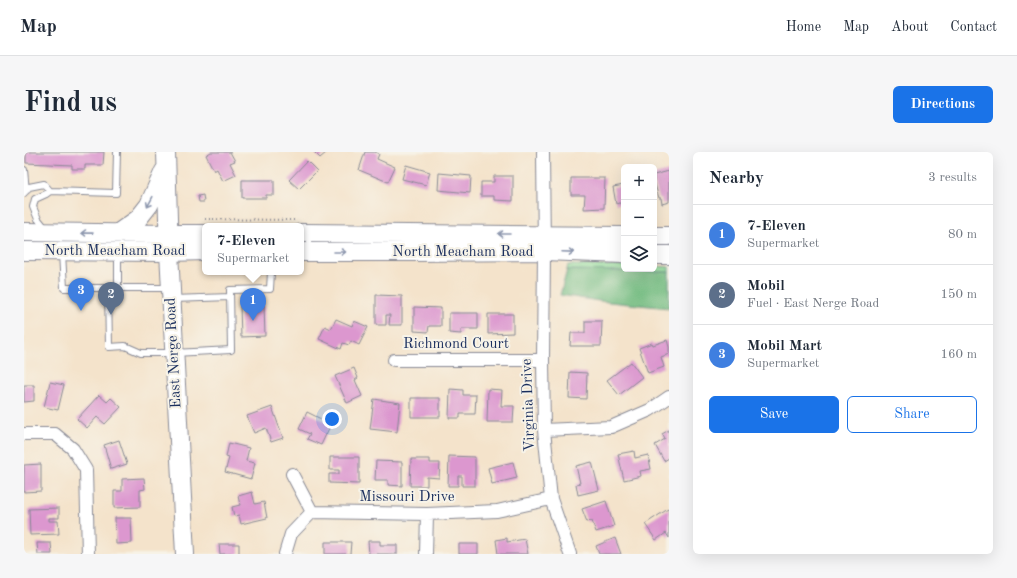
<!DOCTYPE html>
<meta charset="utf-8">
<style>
body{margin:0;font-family:"Old Standard TT",serif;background:#f6f6f7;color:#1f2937}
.controls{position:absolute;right:12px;top:12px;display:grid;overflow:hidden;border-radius:6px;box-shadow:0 4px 16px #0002}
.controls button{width:36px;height:36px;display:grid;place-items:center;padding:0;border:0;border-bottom:1px solid #e0e1e3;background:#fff;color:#1f2937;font:20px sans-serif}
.you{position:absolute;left:308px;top:267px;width:14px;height:14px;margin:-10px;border:3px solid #fff;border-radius:50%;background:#1a73e8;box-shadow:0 0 0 6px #1a73e833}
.badge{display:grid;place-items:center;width:26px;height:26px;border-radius:50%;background:#1a73e8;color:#fff;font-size:13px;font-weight:700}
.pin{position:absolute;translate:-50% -33px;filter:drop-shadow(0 1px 2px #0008)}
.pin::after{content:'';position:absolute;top:21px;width:14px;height:12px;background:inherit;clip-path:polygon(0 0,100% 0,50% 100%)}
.popup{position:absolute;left:178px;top:71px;width:102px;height:52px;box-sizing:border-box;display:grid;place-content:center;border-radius:6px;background:#fff;filter:drop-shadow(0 1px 3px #0005);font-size:13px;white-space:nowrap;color:#747a83}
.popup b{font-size:15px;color:#1f2937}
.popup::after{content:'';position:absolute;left:50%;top:100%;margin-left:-8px;border:8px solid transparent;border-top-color:#fff}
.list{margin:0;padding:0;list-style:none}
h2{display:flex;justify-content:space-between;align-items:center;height:52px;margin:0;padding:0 16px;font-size:17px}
h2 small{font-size:13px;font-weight:400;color:#747a83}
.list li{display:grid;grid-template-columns:26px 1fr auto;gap:12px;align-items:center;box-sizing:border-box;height:60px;padding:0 16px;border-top:1px solid #e0e1e3}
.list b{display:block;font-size:15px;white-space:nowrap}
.list p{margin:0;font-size:13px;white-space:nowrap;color:#747a83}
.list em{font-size:13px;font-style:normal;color:#747a83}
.actions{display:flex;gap:8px;padding:12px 16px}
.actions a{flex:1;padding:9px 0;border:1px solid #1a73e8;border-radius:6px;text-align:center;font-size:14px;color:#1a73e8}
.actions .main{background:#1a73e8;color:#fff}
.icon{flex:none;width:22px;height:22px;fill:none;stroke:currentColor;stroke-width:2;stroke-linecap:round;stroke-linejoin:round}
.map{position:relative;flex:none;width:645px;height:402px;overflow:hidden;border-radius:6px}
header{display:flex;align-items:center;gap:24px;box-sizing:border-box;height:56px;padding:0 20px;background:#fff;border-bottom:1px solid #e0e1e3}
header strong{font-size:19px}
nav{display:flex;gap:22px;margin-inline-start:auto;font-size:14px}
.intro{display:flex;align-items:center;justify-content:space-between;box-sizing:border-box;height:96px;padding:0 24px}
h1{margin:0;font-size:28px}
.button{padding:10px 18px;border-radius:6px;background:#1a73e8;color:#fff;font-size:14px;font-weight:700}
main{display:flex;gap:24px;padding:0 24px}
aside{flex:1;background:#fff;border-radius:6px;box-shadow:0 4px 16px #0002}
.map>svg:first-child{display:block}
.green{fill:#8edb98;stroke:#54857b}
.forest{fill:#72bb80;stroke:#46756f}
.building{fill:#dc97cf}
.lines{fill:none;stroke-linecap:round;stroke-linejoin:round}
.service-casing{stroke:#888994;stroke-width:8}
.minor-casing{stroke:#888994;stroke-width:14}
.secondary-casing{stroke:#888994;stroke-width:20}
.path{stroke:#888994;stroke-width:2;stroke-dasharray:1 3;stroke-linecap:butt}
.service{stroke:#fff;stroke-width:6}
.minor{stroke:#fff;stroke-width:12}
.secondary{stroke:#fff;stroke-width:18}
.oneway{stroke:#8d97ae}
.labels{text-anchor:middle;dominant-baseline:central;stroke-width:4;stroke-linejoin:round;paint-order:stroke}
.street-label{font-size:15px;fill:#1b2f5e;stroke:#f7f3e8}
</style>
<header>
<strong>Map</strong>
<nav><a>Home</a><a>Map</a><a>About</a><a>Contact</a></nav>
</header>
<div class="intro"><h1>Find us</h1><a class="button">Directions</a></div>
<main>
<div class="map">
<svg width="645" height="402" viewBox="0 0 645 402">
<rect width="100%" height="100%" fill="#f7f3e8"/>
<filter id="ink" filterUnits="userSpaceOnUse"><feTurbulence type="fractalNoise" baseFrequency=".025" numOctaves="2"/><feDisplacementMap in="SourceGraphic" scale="8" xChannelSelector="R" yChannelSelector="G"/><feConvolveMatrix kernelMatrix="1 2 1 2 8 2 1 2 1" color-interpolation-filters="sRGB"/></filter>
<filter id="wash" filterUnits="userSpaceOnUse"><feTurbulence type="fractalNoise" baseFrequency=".012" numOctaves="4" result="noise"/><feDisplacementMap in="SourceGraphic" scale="16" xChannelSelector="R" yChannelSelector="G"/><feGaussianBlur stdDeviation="0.9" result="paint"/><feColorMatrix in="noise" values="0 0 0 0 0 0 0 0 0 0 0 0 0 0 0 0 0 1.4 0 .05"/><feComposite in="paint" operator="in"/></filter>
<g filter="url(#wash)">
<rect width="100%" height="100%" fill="#f4e3cb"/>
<path class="green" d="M544,113L600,114V117H630V114L645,115V120L543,118Z"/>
<path class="forest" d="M543,118L645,120V156L575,149L536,143Z"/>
<g id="blocks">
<path class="building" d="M2,0H80L79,13H61V17H48V13L2,11Z
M187,0H206L211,9L206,11L212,23L199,29L193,17L190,19L182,3Z
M290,0H303L296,6Z
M341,0H351L355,2L353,7L371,15L364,30L335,18Z
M283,9L293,19L275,37L265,28Z
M382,13L406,20L402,33L378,27Z
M645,19V50L638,52L637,46H635L630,29V23Z
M415,21L447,24L446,41L414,38Z
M470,24H489V49L470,48V44H457V30H470Z
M547,26H581L580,56L560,57L561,43H547Z
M218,28H250V43H242V46H218Z
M600,33V50L592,52L589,35Z
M179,43L180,50H175L174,44Z
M352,143L378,144V173H365L366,163H362V173H352Z
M240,153L241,184L217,185L216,154Z
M390,155L417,156V174H405L404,180L390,179Z
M425,161H454V177H437V182L425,181Z
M464,162H489V181L464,182Z
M312,167L328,174L330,169L344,175L335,193L327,189L325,193L319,191L317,197L295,187L301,174L307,177Z
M561,169H578L577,194H546L547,181H561Z
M643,188L645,195V202L637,205L640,215L624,221L615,196L628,191L629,193Z
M607,210L618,225L595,243L583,228Z
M330,216L334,226L331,228L338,244L323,251L311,224Z
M546,220L563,221L562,247L545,246Z
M26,230L40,233L34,258L20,255Z
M0,233H10V249L0,250Z
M426,237L439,238V243H452L451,262H436V266H425Z
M464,237L478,238L477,254H490L489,270H463Z
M75,243L83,250L87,246L97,255L81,272L73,265L63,276L53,267Z
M387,246H416V265H387Z
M350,247L376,251L373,280L346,277Z
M248,255L259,286L247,290L242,276L230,281L223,264Z
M283,260L307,272L297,293L283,287L286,282L275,277Z
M645,278V306L640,309L631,293L641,287L638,282Z
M95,288L103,312L87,317L80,293Z
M205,291L225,296L222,309L231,311L227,327L201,320L205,306L202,305Z
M610,299L611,306L624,303L627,317L616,319L617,324L600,328L594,302Z
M425,304L451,305V334H438V324H434V334H424Z
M306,305H335V332L305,331V322H315V318H306Z
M387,307H406V311H416L415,326L403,325V334H386Z
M352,309L378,310V334L364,333V328H351Z
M489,310L493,326L468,332L464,316Z
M568,310L575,338L554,343L552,332L556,331L552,314Z
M17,312V339L0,340V313Z
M120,326L121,337L116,338V355L90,356V339H98V327Z
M228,340L231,352L240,350L243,366L217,372L215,363L210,364L208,355L216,353L214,344Z
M582,349L590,374L572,380L568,369L563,370L558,357Z
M35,356V366H25V369H34L35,382L6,383L5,357Z
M644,357L645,359V386L642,381L632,388L621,372Z
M91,366H107L108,391L92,392Z
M483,386V390L501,387L504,402H474L472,388Z
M591,386L597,402H575L572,394Z
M344,389H356V393H373V402H345Z
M301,390H327L326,402H301Z
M13,391H27L28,402H14Z
M195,392H215V402H196Z
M435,392H454V402H435Z"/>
</g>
</g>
<g filter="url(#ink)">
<use href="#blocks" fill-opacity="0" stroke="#888994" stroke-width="1"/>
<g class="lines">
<defs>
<path id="service" d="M0,18L2,39
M0,41L5,35L20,32L26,39
M22,77L14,67L9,55L11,47L22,42L26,39L92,41L93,0
M38,101L40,136H145
M94,102V136
M84,136L85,195L101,194L117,201H150L207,198L206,138L246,137L247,120
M149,147L206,145"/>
<path id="minor" d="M519,0L520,99L519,208L520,278L527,347L546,402
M370,208H519
M520,278L587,275L626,258L645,245
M0,282H31L49,297L62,318L64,402
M268,322L288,360
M261,402L267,382L288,360L403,362L473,359L527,347
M402,402L403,362"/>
<path id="secondary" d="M142,0L145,100L161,402
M0,80L144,82H181
M94,81L114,67L125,53L140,19
M277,81L600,84
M630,84H645
M0,99L145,100L181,99
M277,100H386L520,99L600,102
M630,103H645"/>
</defs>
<use href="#service" class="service-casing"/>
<use href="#minor" class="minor-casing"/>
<use href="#secondary" class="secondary-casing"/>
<path class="path" d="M181,67L271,68"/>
<use href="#service" class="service"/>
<use href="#minor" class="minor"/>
<use href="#secondary" class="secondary"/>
</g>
<defs><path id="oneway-shaft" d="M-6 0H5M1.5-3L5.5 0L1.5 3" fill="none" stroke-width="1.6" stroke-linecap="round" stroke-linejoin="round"/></defs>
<g class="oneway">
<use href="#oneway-shaft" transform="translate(126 50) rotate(118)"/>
<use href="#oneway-shaft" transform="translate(63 81) rotate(-179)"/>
<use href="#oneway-shaft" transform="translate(480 82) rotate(-180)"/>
<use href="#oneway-shaft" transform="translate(316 100)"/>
<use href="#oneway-shaft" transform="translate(544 100) rotate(2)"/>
</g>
</g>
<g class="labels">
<g class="street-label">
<text x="91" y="99">North Meacham Road</text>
<text x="439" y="100">North Meacham Road</text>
<text x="432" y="192">Richmond Court</text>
<text transform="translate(150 201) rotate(-93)">East Nerge Road</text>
<text transform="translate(505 253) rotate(-92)">Virginia Drive</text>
<text x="383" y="345">Missouri Drive</text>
</g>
</g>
</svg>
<div class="controls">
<button>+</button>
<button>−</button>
<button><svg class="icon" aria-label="layers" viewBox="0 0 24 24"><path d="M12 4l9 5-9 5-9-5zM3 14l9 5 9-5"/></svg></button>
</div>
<div class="you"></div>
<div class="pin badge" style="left:229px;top:169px;background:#3f7fe0">1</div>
<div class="popup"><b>7-Eleven</b>Supermarket</div>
<div class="pin badge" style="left:87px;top:163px;background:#5c6f8a">2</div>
<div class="pin badge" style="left:57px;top:159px;background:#3f7fe0">3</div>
</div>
<aside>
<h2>Nearby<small>3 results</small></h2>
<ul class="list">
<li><span class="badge" style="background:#3f7fe0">1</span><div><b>7-Eleven</b><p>Supermarket</p></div><em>80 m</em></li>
<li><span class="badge" style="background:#5c6f8a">2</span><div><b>Mobil</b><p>Fuel · East Nerge Road</p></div><em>150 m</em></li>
<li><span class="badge" style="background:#3f7fe0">3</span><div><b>Mobil Mart</b><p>Supermarket</p></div><em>160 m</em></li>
</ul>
<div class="actions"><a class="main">Save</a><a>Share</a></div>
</aside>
</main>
